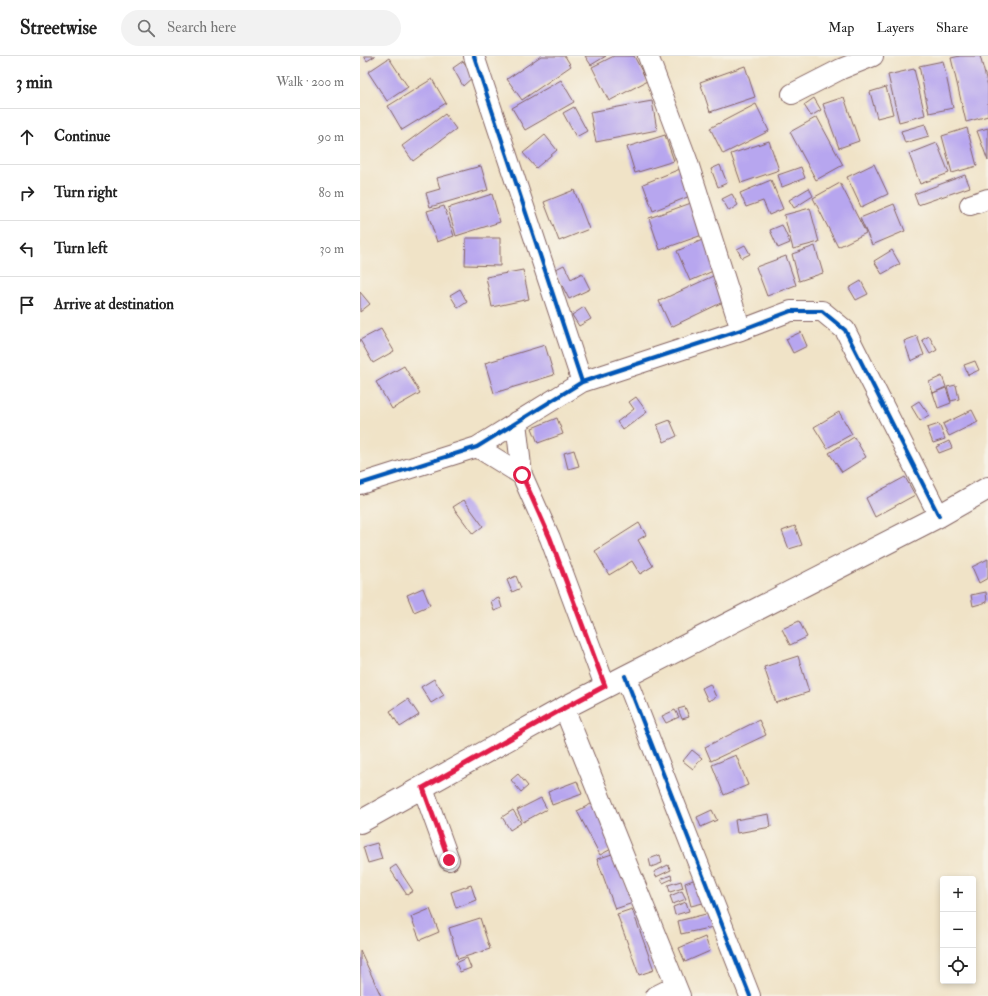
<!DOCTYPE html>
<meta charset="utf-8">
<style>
body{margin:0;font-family:"IM FELL Double Pica",serif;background:#f2f2f2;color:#222}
.controls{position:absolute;right:12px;bottom:12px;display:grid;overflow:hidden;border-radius:4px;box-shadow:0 2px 6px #0003}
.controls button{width:36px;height:36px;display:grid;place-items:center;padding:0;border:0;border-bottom:1px solid #e0e0e0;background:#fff;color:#222;font:20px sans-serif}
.stop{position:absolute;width:12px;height:12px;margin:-9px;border:3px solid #e11d48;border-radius:50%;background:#fff}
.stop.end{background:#e11d48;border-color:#fff;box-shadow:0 1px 4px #0008}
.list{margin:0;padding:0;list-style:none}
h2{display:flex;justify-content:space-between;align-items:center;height:52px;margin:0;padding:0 16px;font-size:17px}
h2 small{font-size:13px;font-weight:400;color:#767676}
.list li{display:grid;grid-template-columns:26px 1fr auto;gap:12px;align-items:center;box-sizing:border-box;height:56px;padding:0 16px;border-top:1px solid #e0e0e0}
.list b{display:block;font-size:15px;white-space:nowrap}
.list em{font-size:13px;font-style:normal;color:#767676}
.icon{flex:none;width:22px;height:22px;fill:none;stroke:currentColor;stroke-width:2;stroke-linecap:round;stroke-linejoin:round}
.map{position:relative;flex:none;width:628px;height:940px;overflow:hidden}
header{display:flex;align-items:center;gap:24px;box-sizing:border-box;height:56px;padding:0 20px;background:#fff;border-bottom:1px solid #e0e0e0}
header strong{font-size:19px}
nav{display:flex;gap:22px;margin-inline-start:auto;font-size:14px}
.search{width:280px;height:36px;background:#f2f2f2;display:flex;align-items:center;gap:10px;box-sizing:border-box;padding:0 14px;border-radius:22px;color:#767676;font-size:15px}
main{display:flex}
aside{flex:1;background:#fff}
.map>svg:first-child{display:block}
.building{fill:#b7a6ef}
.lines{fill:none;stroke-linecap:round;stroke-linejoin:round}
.minor-casing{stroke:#846462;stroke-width:22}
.major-casing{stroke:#846462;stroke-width:24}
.minor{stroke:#fff;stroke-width:20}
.major{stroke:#fff;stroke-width:22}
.cycleway-casing{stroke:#f7f3e8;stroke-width:6}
.cycleway{stroke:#0057b8;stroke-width:4}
.route{stroke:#e11d48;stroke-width:5}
</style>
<header>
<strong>Streetwise</strong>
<div class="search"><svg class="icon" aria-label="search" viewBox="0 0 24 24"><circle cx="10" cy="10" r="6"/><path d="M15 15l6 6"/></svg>Search here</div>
<nav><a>Map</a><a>Layers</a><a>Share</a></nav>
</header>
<main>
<aside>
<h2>3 min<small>Walk · 200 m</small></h2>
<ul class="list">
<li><svg class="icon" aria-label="ahead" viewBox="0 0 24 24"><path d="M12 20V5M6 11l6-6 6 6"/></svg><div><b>Continue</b></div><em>90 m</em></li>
<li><svg class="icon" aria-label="right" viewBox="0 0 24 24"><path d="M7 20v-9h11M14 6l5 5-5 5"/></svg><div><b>Turn right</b></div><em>80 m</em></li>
<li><svg class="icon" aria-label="left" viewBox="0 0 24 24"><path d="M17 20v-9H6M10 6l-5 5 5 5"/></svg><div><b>Turn left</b></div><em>30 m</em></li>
<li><svg class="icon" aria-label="arrive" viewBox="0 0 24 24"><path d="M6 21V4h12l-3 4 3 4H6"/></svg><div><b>Arrive at destination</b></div></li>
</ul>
</aside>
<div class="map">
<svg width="628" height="940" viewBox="0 0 628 940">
<rect width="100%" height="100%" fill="#f7f3e8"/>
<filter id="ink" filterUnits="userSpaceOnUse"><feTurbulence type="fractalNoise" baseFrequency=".025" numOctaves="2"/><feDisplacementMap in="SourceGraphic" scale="8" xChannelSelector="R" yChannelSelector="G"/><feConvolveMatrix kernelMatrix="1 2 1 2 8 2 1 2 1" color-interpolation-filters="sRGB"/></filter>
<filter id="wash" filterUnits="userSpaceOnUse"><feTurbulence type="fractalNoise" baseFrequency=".012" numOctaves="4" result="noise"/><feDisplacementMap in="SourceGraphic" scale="16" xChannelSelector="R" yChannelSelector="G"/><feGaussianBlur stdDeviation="0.9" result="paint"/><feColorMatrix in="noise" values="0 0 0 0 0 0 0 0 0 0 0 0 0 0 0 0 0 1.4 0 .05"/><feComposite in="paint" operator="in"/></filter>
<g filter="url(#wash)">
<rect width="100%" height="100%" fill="#f0e3c7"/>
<g id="blocks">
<path class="building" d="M4,0H15L7,5Z
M181,0H205L211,10L162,44L147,23Z
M225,0H246L231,9Z
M254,0H274L287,25L249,45L232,11Z
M600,0H620L628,30V60L606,66L591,2Z
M29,2L48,31L27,45L8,16Z
M103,5L114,20L103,30L93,12Z
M583,5L593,52L569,57L559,10Z
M385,10L395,41L350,56L340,26Z
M554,13L565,59L539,66L528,19Z
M72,23L86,47L42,74L28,50Z
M201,24L214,46L165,74L152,52Z
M526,31L533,58L517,62L510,36Z
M484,41L499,85L479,92L463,48Z
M454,42L461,54L451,60L444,49Z
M292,45L297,74L236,86L230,56Z
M396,48L409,75L363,98L350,72Z
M214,51L227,75L216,81L203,57Z
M85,58L96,73L53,105L42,90Z
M457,61L483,109L456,124L430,76Z
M565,68L569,80L545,87L541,75Z
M607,72L617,110L592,117L582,80Z
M628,72V105L617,75Z
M185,79L197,94L176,112L163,97Z
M305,79L314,105L275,117L267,91Z
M409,85L419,114L381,127L371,98Z
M577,87L589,117L560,128L549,98Z
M514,108L528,138L501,151L487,121Z
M360,109L367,127L358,131L351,113Z
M121,110L128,134L70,151L66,137L80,133L77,122Z
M441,111L445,122L422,131L418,119Z
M320,113L330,140L293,155L283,128Z
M605,119L610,131L558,149L554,138Z
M411,124L423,153L409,159L403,145L386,151L380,137Z
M480,127L506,177L478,191L453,142Z
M449,132L453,140L434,152L429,144Z
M214,134L229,173L199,185L184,146Z
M132,138L140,166L96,180L88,152Z
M372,138L378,149L369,155L362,143Z
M334,146L345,178L300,194L289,162Z
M534,148L545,175L512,189L500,162Z
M84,150L94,180L77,186L67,155Z
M450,152L459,186L433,193L424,159Z
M422,169L430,187L418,192L410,174Z
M106,182H140V210L105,209Z
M347,182L360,212L330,225L317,195Z
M385,189L390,198L382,202L377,193Z
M455,190L463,217L439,225L432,198Z
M532,194L540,208L522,218L514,205Z
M426,200L436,229L407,240L396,211Z
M204,209L211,223L222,217L230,233L209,243L194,214Z
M163,214L169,243L132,251L126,221Z
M353,220L365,245L311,271L299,245Z
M501,225L508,238L496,244L489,232Z
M100,233L107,246L98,252L90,239Z
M0,236L10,248L0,256Z
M224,251L231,263L219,270L212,259Z
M21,273L34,295L13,307L0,284Z
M441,276L447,290L433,297L426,283Z
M557,280L564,299L551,305L544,285Z
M569,280L577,294L570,298L562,284Z
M185,289L194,319L134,337L125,307Z
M615,305L619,314L608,319L604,309Z
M44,310L60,337L32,353L16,326Z
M582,320L586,331L573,337L569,326Z
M596,329L599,343L591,345L587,331Z
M586,332L591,347L578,352L573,337Z
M276,341L287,356L263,374L257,366L274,353L269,346Z
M559,345L569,359L560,365L551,350Z
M612,354L618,366L589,380L583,368Z
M479,356L492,378L467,392L454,371Z
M197,362L203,378L178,387L172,372Z
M310,364L317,380L304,386L297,369Z
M579,368L585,383L573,387L567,372Z
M494,381L506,401L482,416L469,397Z
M589,385L592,392L579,397L576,391Z
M214,394L219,410L208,413L204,397Z
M545,421L555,439L515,461L506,442Z
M104,444L123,470L113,478L93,451Z
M279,467L286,479L278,484L293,510L280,518L272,505L249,519L235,495Z
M435,470L442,489L429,493L422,475Z
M628,503V522L619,527L612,511Z
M156,520L161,532L152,536L147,524Z
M63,532L70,549L54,556L47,539Z
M626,536L627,546L613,550L611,539Z
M139,542L142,552L134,555L131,545Z
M439,565L447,581L430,589L422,573Z
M438,600L449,636L416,647L404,611Z
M74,623L84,639L71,647L61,631Z
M350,628L356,641L348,645L342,632Z
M48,643L59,659L40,671L30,655Z
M325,651L329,661L322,663L318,653Z
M315,654L319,661L306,667L302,660Z
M399,664L406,679L351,705L345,691Z
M332,694L342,702L333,713L323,705Z
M376,699L388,729L364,739L352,709Z
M158,718L168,730L161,736L151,724Z
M217,725L222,738L192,749L188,736Z
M181,742L187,753L163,766L157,754Z
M233,747L255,791L240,799L217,755Z
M153,754L161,767L150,774L142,761Z
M352,754L357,764L341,771L337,761Z
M409,758L411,771L377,777L375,764Z
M17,787L22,803L8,807L3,791Z
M255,797L273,847L255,853L237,803Z
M300,799L302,807L291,811L289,803Z
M36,809L53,835L47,839L30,813Z
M308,809L311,814L296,821L294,816Z
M311,819L312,823L303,827L301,823Z
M336,823L343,847L331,850L325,827Z
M321,825L323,832L310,836L308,829Z
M111,829L116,844L96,852L91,836Z
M322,835L326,843L313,848L310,840Z
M326,846L329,855L315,859L313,851Z
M70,853L79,876L60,884L51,861Z
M272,853L294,914L279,919L257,858Z
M350,857L353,871L321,878L318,865Z
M120,862L130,893L98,903L89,872Z
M345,881L350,895L325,906L319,892Z
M0,894L21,940H0Z
M107,902L111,912L100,916L96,907Z"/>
</g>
</g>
<g filter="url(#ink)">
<use href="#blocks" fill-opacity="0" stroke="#846462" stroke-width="1"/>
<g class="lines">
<defs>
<path id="minor" d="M114,0L222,326
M288,0L327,104L381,274
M432,38L481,13L513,0
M610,149L628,143
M156,366L162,419L190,482L245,630
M117,391L162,419
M0,428L117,391L222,326L381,274L431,255H462L485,274L579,460
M265,620L390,940
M204,652L320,940
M63,732L89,804
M296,940L316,930"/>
<path id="major" d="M0,766L204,652L579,460L628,432"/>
</defs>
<use href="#minor" class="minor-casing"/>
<use href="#major" class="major-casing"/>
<use href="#minor" class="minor"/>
<use href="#major" class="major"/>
<defs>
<path id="cycleway" d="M114,0L222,326
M0,428L117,391L222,326L381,274L431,255H462L485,274L579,460
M265,620L390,940"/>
</defs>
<use href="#cycleway" class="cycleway-casing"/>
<use href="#cycleway" class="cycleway"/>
</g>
</g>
<g class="lines" filter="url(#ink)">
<path class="route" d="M89,804L63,732L204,652L245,630L190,482L162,419"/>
</g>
</svg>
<div class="controls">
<button>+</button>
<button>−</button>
<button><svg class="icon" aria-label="locate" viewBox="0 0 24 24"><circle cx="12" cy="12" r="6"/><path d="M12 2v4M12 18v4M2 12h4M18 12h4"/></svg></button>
</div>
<div class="stop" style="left:162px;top:419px"></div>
<div class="stop end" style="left:89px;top:804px"></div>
</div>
</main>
